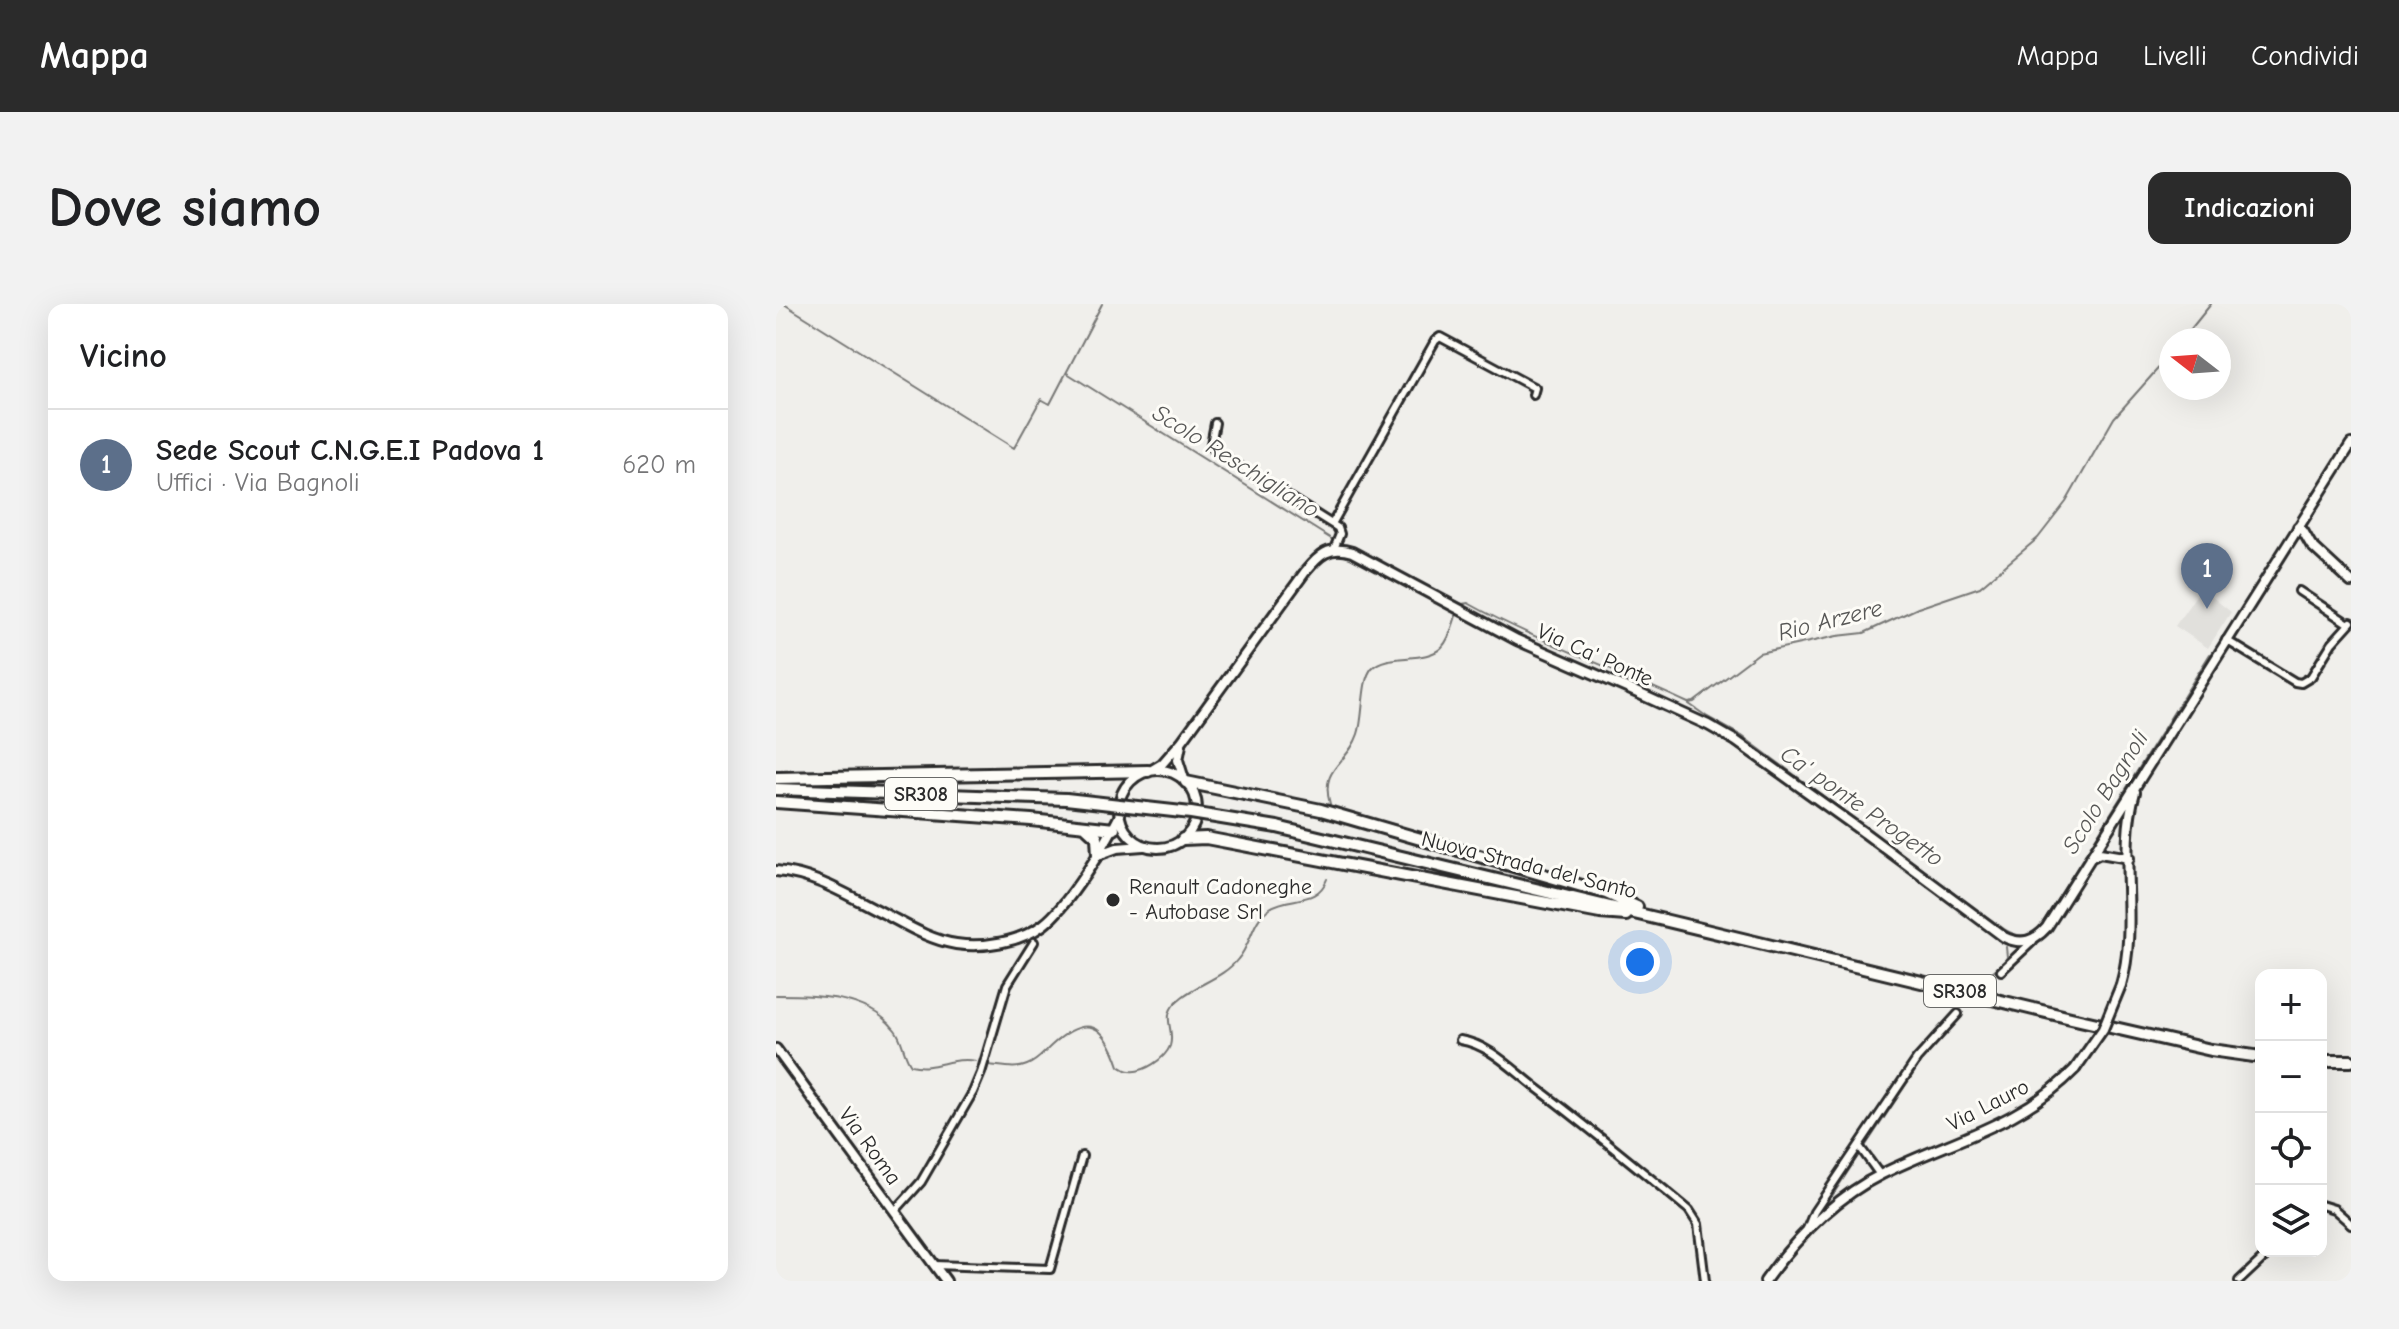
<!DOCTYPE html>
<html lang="it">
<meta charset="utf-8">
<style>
body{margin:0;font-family:"Comic Neue",sans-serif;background:#f2f2f2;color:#202124}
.controls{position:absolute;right:24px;bottom:24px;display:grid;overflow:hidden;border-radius:16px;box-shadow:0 8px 32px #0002}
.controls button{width:72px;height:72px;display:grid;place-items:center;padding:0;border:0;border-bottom:2px solid #e0e0e0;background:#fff;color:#202124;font:40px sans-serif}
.compass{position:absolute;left:1383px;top:24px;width:72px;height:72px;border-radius:50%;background:#fff;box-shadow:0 8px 32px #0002;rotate:287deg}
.you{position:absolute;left:864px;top:658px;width:28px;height:28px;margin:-20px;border:6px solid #fff;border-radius:50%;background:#1a73e8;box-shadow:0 0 0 12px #1a73e833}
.badge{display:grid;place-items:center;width:52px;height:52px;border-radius:50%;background:#2b2b2b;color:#fff;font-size:26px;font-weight:700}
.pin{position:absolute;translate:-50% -66px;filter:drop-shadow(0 2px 4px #0008)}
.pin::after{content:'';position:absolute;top:42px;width:28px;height:24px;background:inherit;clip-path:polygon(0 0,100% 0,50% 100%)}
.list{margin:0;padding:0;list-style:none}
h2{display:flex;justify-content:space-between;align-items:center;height:104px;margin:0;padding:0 32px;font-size:34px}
h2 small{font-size:26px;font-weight:400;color:#757577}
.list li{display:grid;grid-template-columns:52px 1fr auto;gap:24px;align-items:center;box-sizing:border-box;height:112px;padding:0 32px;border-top:2px solid #e0e0e0}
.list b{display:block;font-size:30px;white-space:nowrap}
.list p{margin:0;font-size:26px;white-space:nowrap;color:#757577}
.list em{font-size:26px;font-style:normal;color:#757577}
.icon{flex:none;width:44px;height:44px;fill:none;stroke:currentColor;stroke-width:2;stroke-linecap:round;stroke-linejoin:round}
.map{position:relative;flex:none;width:1575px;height:977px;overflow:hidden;border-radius:16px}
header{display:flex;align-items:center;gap:48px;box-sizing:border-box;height:112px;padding:0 40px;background:#2b2b2b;color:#fff}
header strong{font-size:38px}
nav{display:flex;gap:44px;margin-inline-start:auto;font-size:28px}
.intro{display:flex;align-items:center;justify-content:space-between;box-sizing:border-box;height:192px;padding:0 48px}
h1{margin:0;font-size:56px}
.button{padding:20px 36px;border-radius:16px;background:#2b2b2b;color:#fff;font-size:28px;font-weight:700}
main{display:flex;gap:48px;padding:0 48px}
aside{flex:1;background:#fff;border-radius:16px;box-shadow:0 8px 32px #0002}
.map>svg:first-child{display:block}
.built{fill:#e1e0dc}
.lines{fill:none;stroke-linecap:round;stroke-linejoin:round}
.stream{stroke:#777775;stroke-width:2}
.street-casing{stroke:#2b2b2b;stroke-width:12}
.secondary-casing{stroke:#2b2b2b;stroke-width:14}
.highway-casing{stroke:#2b2b2b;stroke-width:16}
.street{stroke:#fdfcf7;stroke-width:6}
.secondary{stroke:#fdfcf7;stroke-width:8}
.highway{stroke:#fdfcf7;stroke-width:10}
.secondary-bridge-casing{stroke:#2b2b2b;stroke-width:14;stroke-linecap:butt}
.highway-bridge-casing{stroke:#2b2b2b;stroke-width:16;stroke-linecap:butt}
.secondary-bridge{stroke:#fdfcf7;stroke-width:8}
.highway-bridge{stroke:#fdfcf7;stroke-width:10}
.poi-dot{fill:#2b2b2b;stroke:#fdfcf7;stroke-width:3}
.labels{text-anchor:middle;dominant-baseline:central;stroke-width:6;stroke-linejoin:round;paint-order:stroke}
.shield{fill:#fdfcf7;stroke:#6a6a68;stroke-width:2}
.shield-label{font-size:20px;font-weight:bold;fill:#2b2b2b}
.street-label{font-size:22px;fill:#2b2b2b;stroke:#fdfcf7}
.poi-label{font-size:22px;fill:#2b2b2b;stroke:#fdfcf7;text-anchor:start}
.water-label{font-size:24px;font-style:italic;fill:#575756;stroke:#fdfcf7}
</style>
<header>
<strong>Mappa</strong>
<nav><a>Mappa</a><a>Livelli</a><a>Condividi</a></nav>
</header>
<div class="intro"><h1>Dove siamo</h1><a class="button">Indicazioni</a></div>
<main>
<aside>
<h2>Vicino<small></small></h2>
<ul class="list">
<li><span class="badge" style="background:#5c6f8a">1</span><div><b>Sede Scout C.N.G.E.I Padova 1</b><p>Uffici · Via Bagnoli</p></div><em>620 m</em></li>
</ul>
</aside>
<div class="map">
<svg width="1575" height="977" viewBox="0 0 1575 977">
<rect width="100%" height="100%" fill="#f0efeb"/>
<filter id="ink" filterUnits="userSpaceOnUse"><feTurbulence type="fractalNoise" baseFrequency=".0125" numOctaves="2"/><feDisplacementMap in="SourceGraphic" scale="16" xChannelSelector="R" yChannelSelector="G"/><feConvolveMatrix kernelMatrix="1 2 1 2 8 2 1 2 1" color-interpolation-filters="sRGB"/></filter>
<g filter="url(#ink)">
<path class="built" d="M1425,284L1455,308L1432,344L1399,322Z"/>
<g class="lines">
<path class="stream" d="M8,0L238,144L265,95L274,100L326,0
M1406,36L1435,0
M291,69L557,236
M1552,185L1575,150
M638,277L686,300L692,299C762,338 839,364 912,399L918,398L983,349L1061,332L1088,329L1142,304L1204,283L1262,234L1290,198L1338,114L1395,50
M913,400L930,412L966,432L1228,625C1242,634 1255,634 1266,620L1434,350
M554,500C543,463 572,460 582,430C588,413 585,376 596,364C611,348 650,360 666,343C674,335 677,320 681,309
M1203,679L1229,657L1231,653L1230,643
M0,691C40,691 92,691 119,726C127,736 127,750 135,761C158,767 176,752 200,757
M213,761C225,762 240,766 251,761C262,757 268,748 276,741C311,709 329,720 343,762C346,764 350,767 354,767C367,769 389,755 394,742C400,723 381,712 406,693C424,679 448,673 462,655C476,639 475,617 494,604C514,591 541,602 551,575
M1088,844L1143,761
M1056,892L1084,849"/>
<defs>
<path id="street" d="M439,119L435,140L438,146L562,224L564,230L558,245
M556,220L659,37L664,33L759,84L757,91
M1523,287L1573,320
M1450,336L1519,378L1525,379L1535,373L1556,339L1575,318
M1225,667L1257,637
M684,736C712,740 735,764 757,781C810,821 861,863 913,906L922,920L929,977
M1083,842L1104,871
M1545,901L1558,905L1575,920
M119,907L145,878L197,788L205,769L231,681L258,638
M1031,925L1038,908L1141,755L1182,710
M158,961L274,965L306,852
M1463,977L1495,947"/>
<path id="secondary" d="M1522,223L1527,227L1535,241L1575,278
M405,441L402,456L408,475
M376,466L386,460L406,437L529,268C543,251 553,241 576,248L741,336L853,385L932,421L960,437L1090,530L1228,633C1246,642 1259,637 1271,623L1575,140
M343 505a39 39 0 1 1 78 0a39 39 0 1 1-78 0Z
M322,551L341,544L367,542
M1314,554L1324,549L1353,554
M0,567C39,570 73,592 107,609C130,621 154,636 180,640C208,644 244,638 267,621C293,601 329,541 344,511
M1345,681C1363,618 1341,550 1359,488
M0,745L170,977
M989,977C1020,934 1058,894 1106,870C1174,836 1244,822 1299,765"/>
<path id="highway" d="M0,474L372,467
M410,478L545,506L830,589L861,603
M0,485L290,495
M0,498L255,516L338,525
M309,522L321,533L322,551
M501,523L1295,714L1435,746L1485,753
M407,535L430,534L824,609L850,611
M1545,757H1575"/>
</defs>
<use href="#street" class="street-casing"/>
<use href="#secondary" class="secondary-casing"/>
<use href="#highway" class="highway-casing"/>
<use href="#street" class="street"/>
<use href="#secondary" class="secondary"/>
<use href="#highway" class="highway"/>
<defs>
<path id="secondary-bridge" d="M1299,765L1327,725L1345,681"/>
<path id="highway-bridge" d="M290,495L415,509L501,523"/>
</defs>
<use href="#secondary-bridge" class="secondary-bridge-casing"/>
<use href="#highway-bridge" class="highway-bridge-casing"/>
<use href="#secondary-bridge" class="secondary-bridge"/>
<use href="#highway-bridge" class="highway-bridge"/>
</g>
</g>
<circle class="poi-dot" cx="337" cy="596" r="8"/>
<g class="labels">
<g class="shield">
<rect x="109" y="474" width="72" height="32" rx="6"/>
<rect x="1148" y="671" width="72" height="32" rx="6"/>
</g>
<g class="shield-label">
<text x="145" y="490">SR308</text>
<text x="1184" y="687">SR308</text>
</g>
<g class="street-label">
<text transform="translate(819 351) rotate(24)">Via Ca' Ponte</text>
<text transform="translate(753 561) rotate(14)">Nuova Strada del Santo</text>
<text transform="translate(1212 801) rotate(-27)">Via Lauro</text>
<text transform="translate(94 842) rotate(54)">Via Roma</text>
</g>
<g class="poi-label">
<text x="353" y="583">Renault Cadoneghe<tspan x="353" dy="25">- Autobase Srl</tspan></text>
</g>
<g class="water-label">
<text transform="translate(460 157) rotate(32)">Scolo Reschigliano</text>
<text transform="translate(1054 316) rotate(-14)">Rio Arzere</text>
<text transform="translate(1329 488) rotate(-58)">Scolo Bagnoli</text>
<text transform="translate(1086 502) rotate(35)">Ca' ponte Progetto</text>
</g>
</g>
</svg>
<div class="controls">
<button>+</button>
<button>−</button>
<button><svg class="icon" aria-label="locate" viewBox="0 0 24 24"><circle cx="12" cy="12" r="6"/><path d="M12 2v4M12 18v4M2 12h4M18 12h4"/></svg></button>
<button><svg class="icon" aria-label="layers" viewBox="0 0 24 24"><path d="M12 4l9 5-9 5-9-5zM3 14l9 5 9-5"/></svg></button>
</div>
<svg class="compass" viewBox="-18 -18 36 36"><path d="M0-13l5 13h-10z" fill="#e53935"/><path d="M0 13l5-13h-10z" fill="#757577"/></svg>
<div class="you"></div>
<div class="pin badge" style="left:1431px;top:305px;background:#5c6f8a">1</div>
</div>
</main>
